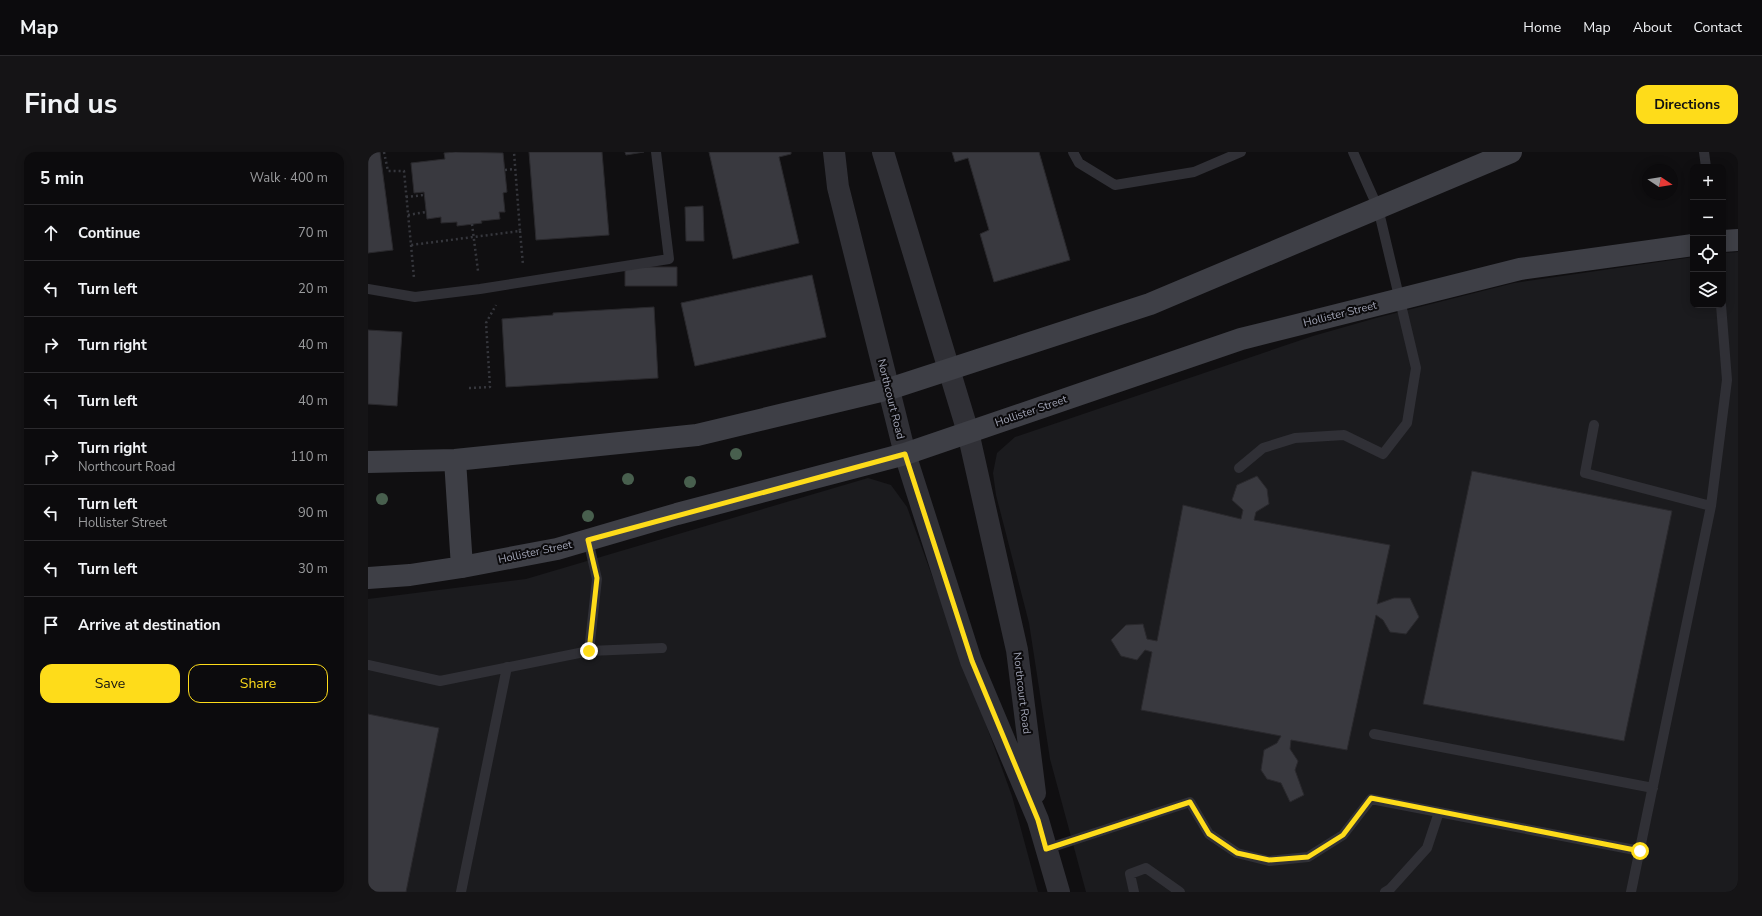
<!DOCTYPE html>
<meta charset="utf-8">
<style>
body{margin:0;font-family:"Nunito Sans",sans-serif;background:#151416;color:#f1f3f6}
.controls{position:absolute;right:12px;top:12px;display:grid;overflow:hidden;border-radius:8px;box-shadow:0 2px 10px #0003}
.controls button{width:36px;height:36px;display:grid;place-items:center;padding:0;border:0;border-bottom:1px solid #2c2b2e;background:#0c0b0d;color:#f1f3f6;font:20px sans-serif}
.compass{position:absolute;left:1274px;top:12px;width:36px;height:36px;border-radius:50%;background:#0c0b0d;box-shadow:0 2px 10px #0003;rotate:102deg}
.stop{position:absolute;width:12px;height:12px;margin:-9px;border:3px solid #fedc1a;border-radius:50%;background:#fff}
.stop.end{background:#fedc1a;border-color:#fff;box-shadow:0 1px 4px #0008}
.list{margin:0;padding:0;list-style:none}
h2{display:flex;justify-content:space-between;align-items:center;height:52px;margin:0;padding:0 16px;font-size:17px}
h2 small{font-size:13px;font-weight:400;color:#9a9b9d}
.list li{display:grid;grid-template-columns:26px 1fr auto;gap:12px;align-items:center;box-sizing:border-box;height:56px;padding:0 16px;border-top:1px solid #2c2b2e}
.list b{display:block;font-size:15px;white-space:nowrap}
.list p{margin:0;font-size:13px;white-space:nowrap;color:#9a9b9d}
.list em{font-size:13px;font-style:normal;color:#9a9b9d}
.actions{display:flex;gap:8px;padding:12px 16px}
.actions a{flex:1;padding:9px 0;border:1px solid #fedc1a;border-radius:12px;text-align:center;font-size:14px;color:#fedc1a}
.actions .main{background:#fedc1a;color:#111}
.icon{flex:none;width:22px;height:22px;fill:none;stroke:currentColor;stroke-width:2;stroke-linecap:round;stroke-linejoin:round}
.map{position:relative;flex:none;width:1370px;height:740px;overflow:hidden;border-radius:12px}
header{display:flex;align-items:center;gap:24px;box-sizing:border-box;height:56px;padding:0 20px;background:#0c0b0d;border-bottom:1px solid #2c2b2e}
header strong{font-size:19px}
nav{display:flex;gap:22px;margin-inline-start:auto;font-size:14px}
.intro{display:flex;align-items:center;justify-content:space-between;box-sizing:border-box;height:96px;padding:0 24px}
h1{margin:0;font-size:28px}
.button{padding:10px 18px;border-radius:12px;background:#fedc1a;color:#111;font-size:14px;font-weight:700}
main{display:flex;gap:24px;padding:0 24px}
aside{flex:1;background:#0c0b0d;border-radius:12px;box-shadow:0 2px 10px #0003}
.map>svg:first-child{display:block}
.built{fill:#1b1b1e}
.building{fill:#39393f;stroke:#2a292d}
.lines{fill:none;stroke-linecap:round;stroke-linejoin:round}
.path{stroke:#36373d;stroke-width:2.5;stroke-dasharray:2 3;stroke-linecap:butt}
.service{stroke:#303036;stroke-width:10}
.tertiary{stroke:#303036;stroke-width:22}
.secondary{stroke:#3e3f46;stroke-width:22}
.tree{fill:#485f4e}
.route{stroke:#fedc1a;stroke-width:5}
.labels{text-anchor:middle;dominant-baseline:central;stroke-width:4;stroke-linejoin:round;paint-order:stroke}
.street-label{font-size:11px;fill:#9fa2b3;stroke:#0b0a0c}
</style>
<header>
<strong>Map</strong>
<nav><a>Home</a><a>Map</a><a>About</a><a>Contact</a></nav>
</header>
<div class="intro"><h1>Find us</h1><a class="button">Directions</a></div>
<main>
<aside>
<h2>5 min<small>Walk · 400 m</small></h2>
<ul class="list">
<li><svg class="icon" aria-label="ahead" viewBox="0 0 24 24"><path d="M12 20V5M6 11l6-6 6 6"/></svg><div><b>Continue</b></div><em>70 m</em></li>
<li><svg class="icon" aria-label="left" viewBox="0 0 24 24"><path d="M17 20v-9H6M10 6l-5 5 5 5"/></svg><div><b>Turn left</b></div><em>20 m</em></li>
<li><svg class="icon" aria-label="right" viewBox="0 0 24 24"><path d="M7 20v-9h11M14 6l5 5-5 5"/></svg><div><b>Turn right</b></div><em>40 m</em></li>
<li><svg class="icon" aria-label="left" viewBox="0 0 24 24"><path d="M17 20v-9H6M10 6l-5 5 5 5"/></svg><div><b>Turn left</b></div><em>40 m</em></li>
<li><svg class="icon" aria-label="right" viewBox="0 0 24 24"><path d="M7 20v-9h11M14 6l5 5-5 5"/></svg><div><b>Turn right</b><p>Northcourt Road</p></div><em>110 m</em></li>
<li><svg class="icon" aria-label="left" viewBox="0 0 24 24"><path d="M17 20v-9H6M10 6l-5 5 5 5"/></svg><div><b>Turn left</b><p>Hollister Street</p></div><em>90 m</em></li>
<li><svg class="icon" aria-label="left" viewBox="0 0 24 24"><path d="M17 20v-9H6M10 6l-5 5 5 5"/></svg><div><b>Turn left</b></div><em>30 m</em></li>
<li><svg class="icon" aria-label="arrive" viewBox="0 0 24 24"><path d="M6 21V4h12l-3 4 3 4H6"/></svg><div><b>Arrive at destination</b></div></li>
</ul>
<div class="actions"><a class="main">Save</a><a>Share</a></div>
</aside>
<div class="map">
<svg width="1370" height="740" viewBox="0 0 1370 740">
<rect width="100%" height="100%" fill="#100f11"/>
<path class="built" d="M1370,100V740H718L682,607L661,471L628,343L625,321L629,301L647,285L945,184L1008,166L1146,131L1325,105V153H1355V101Z
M500,326L523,333L539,355L644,644L670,740H0V447L158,427Z"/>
<path class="building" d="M0,0H12L25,98L0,101Z
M87,0L135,1L139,40L135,41L137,60H131L132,67L113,69L114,71L89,74V70L73,71V65L59,67L56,40L46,41L43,11L77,7L76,1Z
M161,0H234L241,83L168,88Z
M257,0H276L258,3Z
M341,0H423V2L411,5L431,91L365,107Z
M584,0H671L702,108L626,130L612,82L621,78L600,6L587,10Z
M335,54L336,89H318L317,55Z
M257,115H309V134H257Z
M444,123L458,185L327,214L313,151Z
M286,155L290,226L138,235L134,167L185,163V161Z
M0,178L34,180L29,254L0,252Z
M1104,319L1304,359L1256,589L1055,552Z
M889,324L899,337L901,352L888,360L886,368L1022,393L1009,452L1026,446H1042L1051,465L1038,482L1022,480L1015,468L1008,463L979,598L923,588L922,597L930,609L927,618L936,643L922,650L913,631L899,627L893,618L896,598L909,591L913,584L773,558L784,500L777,498L769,508L753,504L743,488L758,473L775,472L779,487L789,489L815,353L873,367L875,358L864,348L869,333Z
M0,562L71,576L38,740H0Z"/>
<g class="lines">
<path class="path" d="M16,0L20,19H36L43,93L152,79L146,0
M137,18L147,17
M38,45L56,43
M40,63L58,60
M104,72L110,119
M152,79L155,113
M43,93L46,126
M101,236L122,235L118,171L128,153"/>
<path class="service" d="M705,0L711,11L747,33L826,20L873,0
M1336,0L1338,15
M0,137L47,145L112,137L301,107L288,0
M1226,273L1217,321L1343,354
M871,316L895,296L927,286L976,283L1015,302L1039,271L1048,216L1010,56L985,0
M220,388L229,427L221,499
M0,513L72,529L221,499L294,496
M1006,582L1285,636
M678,697L822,650L841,682L869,701L901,709L940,705L975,683L1003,647L1272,699
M93,740L139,515
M766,740L762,722L778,716L812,740
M1017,740L1022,737L1059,696L1071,660
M1263,740L1343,354L1359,228L1353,153"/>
<path class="tertiary" d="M466,0L470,35L537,302L603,509L670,668L691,740
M515,0L600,280L649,498L667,641"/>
<path class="secondary" d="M1355,89L1370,88
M87,308L94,415
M0,310L87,308L329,283L521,237L782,152L1143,0
M0,426L42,423L94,415L189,397L309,362L537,302L873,187L1152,117L1325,93"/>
</g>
<g class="tree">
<circle cx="368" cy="302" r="6"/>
<circle cx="260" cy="327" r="6"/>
<circle cx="322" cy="330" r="6"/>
<circle cx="14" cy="347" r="6"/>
<circle cx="220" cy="364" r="6"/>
</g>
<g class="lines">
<path class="route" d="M221,499L229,426L220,388L537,302L604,509L670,668L678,697L822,650L841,682L869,701L901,708L940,705L975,683L1003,646L1272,699"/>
</g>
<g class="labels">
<g class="street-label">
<text transform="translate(972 162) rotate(-14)">Hollister Street</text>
<text transform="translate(523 247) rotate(76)">Northcourt Road</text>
<text transform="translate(663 259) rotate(-19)">Hollister Street</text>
<text transform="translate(167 400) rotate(-12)">Hollister Street</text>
<text transform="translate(654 541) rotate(83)">Northcourt Road</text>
</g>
</g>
</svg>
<div class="controls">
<button>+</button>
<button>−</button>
<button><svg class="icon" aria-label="locate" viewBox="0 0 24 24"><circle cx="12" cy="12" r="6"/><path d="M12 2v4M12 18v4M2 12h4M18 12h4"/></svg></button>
<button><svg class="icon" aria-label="layers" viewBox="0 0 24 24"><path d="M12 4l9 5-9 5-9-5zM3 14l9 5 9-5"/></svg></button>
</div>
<svg class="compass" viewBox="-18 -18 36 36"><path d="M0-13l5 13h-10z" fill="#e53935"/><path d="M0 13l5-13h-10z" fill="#9a9b9d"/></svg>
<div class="stop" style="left:1272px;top:699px"></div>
<div class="stop end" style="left:221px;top:499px"></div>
</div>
</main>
